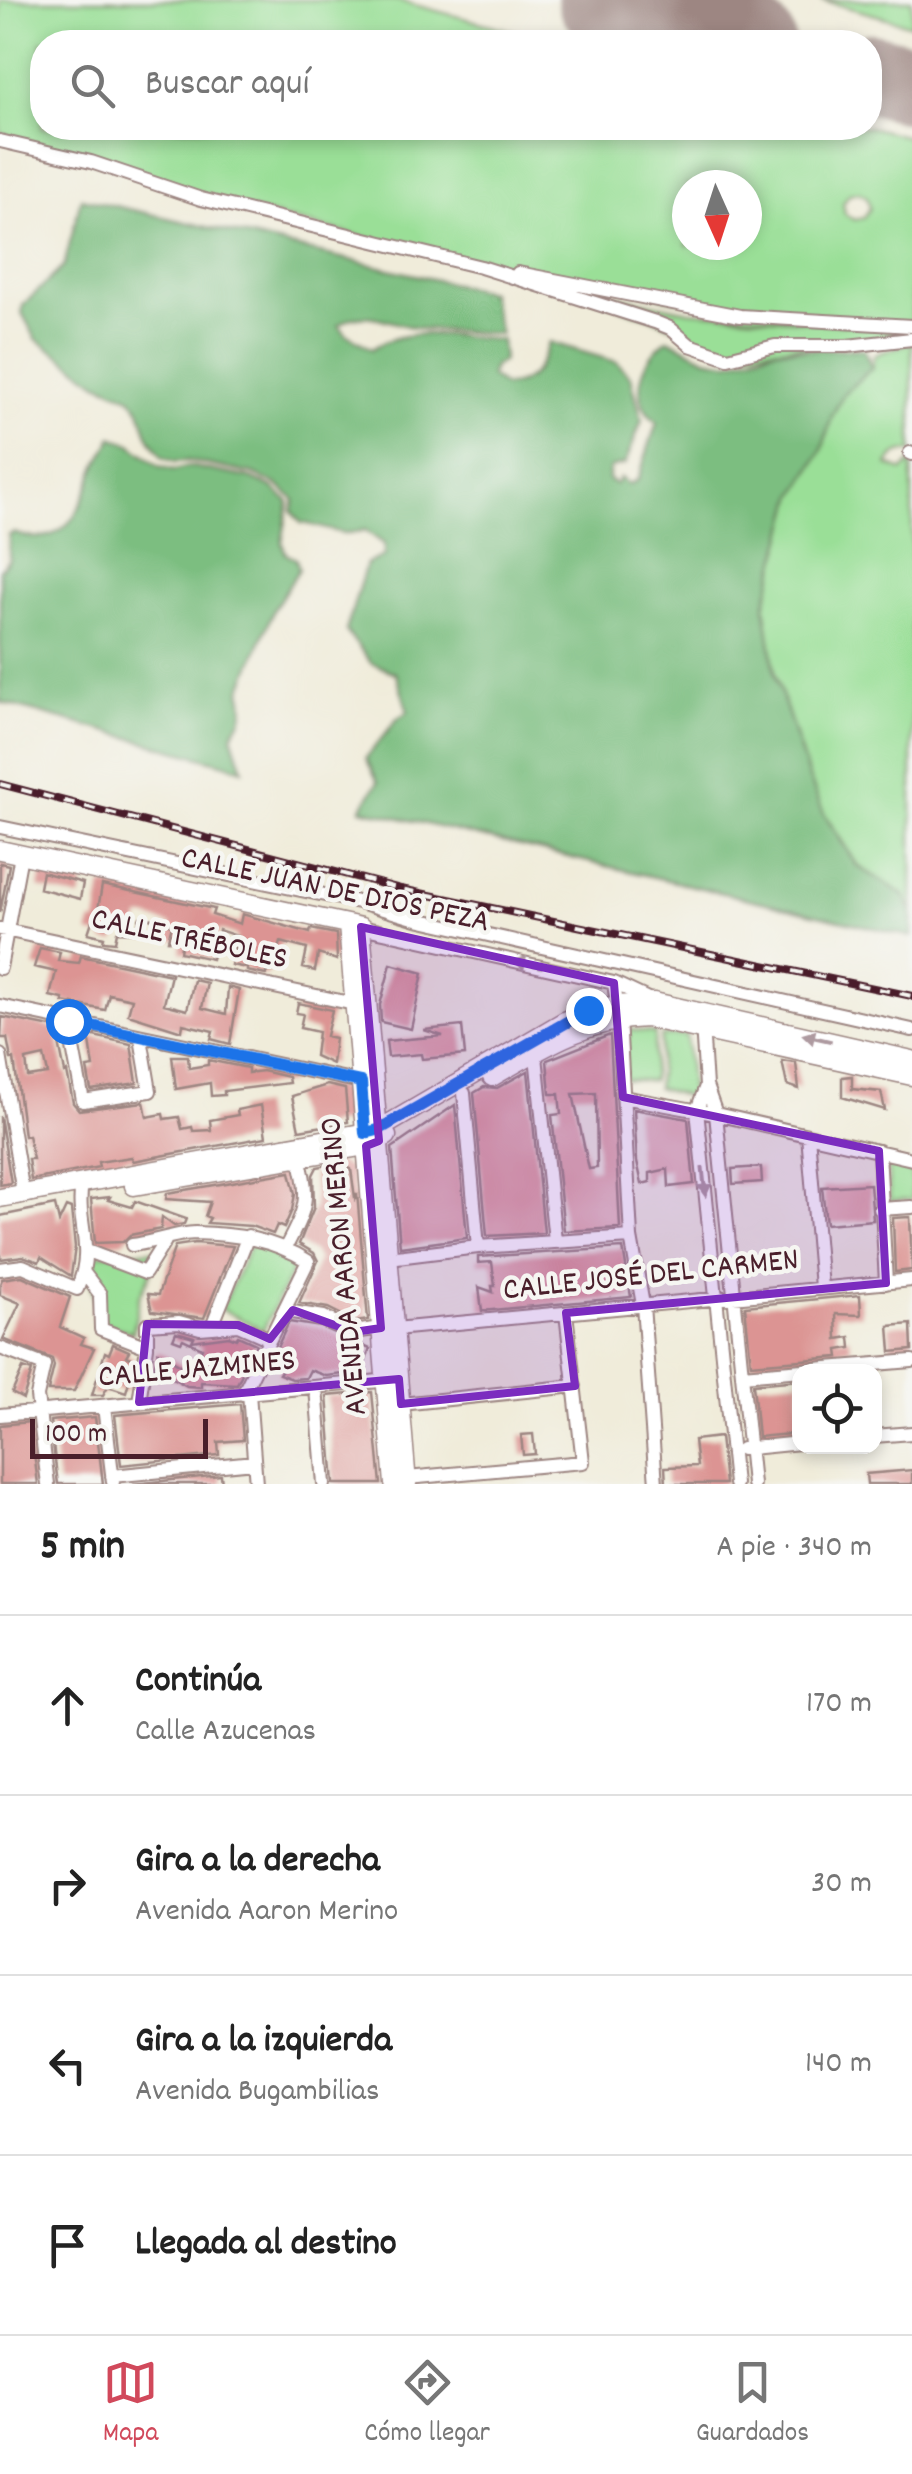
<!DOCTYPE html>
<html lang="es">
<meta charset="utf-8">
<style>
body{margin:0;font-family:Dekko,sans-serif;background:#f2f2f2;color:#222}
.controls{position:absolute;right:30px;bottom:30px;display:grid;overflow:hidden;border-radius:20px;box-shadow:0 5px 15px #0003}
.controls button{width:90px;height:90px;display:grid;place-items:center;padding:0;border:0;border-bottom:2px solid #e0e0e0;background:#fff;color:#222;font:50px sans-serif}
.compass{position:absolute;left:672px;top:170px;width:90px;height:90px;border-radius:50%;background:#fff;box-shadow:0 5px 15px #0003;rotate:177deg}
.scale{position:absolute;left:30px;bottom:25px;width:178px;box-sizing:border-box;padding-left:10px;border:5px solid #4a1f2b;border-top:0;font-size:28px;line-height:35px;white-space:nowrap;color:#4a1f2b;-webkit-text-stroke:8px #f6f6f2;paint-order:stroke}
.stop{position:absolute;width:30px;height:30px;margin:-22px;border:8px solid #1a73e8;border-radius:50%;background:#fff}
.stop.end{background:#1a73e8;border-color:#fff;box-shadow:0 2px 10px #0008}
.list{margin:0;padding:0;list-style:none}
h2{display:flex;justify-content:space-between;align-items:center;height:130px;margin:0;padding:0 40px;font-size:42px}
h2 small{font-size:32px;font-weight:400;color:#767676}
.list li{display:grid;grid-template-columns:65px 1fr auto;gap:30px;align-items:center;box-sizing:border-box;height:180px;padding:0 40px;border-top:2px solid #e0e0e0}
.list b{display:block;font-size:38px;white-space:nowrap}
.list p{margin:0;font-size:32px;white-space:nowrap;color:#767676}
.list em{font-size:32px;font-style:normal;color:#767676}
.icon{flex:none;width:55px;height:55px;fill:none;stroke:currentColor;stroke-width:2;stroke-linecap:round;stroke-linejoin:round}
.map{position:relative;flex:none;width:912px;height:1484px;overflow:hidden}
.search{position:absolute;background:#fff;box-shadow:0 5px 15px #0003;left:30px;right:30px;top:30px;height:110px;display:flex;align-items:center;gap:25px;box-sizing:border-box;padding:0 35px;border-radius:40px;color:#767676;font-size:38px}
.sheet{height:850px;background:#fff}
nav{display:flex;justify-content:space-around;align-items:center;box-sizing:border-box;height:140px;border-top:2px solid #e0e0e0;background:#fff;font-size:28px;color:#767676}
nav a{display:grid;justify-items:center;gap:5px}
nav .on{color:#d1495b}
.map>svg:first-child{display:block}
.green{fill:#9adf97;stroke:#727f61;stroke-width:2.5;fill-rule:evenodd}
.forest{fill:#7bbe80;stroke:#626e56;stroke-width:2.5}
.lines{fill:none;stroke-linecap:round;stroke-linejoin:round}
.runway{stroke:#9d8682;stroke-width:80}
.building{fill:#dc9493;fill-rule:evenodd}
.minor-casing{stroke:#9d8682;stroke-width:16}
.major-casing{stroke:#9d8682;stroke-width:21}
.minor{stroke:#fff;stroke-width:12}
.major{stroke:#fff;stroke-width:18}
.rail-casing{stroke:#4a1f2b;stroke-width:8}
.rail{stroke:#f6f6f2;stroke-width:4;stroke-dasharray:11;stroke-linecap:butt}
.oneway{fill:#ae9aa0}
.route{stroke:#1a73e8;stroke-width:12}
.marked{fill:#7b2cbf;fill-opacity:0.2;stroke:#7b2cbf;stroke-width:8;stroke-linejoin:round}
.labels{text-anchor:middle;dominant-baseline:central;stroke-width:9;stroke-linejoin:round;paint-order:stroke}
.street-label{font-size:32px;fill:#4a1f2b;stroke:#f6f6f2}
</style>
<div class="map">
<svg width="912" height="1484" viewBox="0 0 912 1484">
<rect width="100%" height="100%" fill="#f6f6f2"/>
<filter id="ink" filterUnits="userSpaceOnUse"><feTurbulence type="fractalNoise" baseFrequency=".01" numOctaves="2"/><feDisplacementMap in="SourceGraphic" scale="20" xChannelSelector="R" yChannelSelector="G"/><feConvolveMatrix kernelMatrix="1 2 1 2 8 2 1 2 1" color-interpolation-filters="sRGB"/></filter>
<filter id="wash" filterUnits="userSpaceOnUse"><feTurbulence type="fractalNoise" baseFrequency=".0048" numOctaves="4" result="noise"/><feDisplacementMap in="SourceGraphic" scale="40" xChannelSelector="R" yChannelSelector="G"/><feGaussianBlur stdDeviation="2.25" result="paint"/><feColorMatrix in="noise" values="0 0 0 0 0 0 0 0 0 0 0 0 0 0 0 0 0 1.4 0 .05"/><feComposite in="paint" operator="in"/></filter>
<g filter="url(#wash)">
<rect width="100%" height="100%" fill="#f0ecda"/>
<path class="green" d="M0,0H396L554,42H42V128L870,127L912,138V324L745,315L604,284L471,263L189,195L123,169L0,133ZM687,185H747V245H687ZM858,192L867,197L870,208L864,218L854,220L845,214L843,203L849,194Z
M821,0H912V25Z
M546,281L689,311L912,330V335L728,353L693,341L685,332L657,320Z
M912,342V452C901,449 893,455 888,465L903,471L912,461V911L903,894L858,866L824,814L808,775L775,674L765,606L794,497L822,450L832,416L844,393L872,368L874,355Z
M626,1029L655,1033L652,1081L624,1079Z
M686,1035L691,1098L657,1088L661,1036Z
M887,1160L912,1166V1200L890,1201Z
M252,1241L296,1263L263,1330L221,1309Z
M155,1250L154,1266L139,1298L133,1333L101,1322L86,1264L91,1255Z"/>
<path class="forest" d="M81,198L489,292L500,334C474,332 448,331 422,329C394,326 364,305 339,325L346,334L372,349C407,324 460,337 501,340L503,361L494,366L490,376L504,386C533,384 541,367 549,342L617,362L631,377L642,420L625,464L610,468L608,480L616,484L620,478L629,484L638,480L657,422C626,398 643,357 668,339L706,358L728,362L776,349H864L872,368L844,393L832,416L822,450L794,497L765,606L775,674L808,775L824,814L857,866L903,894L912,911V937L361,809L378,782L366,758L398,718L408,712L396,673L371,663L346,631L366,564L384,556V544L365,530C340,539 326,526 301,523L292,511L295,500L276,484L253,474L189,461L175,462L162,457L148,435L140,410L130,397L98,383L36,339L22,313L23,305L64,266Z
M112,437L131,444L159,466L174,470L189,466L251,478L273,488L289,502L282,543L286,554L296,559L299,569L274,609L241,690C247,710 243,719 232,735L243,769L0,702V570L9,559V535L14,533C64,551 80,512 94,472C98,460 108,450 112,437Z"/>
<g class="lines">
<path class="runway" d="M597,0L756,42
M870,73L912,84"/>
</g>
<g id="blocks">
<path class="building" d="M0,863L9,865L0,913Z
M42,872L83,883L80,899L39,888Z
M102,885L214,909L212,915L240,924L242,914L310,933L311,929L336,934L337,960L318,954L315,971L303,968L307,949L281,942L273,971H267L266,975L247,971V968L231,965L237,936L219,930L212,959L180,952L182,941L168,940L172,925L146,917H140L135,933L117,932L115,942L103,941L104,937L88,933L92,921L96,922Z
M40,948L60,952L58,961L79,963L81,956L171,975L164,1004L187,1010L194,980L207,983L202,1008L226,1014L228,987L239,990L230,1044L211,1039L213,1031L183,1024L182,1031L128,1014L132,999L109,994L105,1010L63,1002V999L50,996L56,972L34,967Z
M391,964L423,973L411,1029L381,1022L380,1005Z
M298,1003L332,1010L326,1036L335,1038L332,1064L315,1056L318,1032L300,1028L303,1014L296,1013Z
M2,1017L56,1028L65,1073L67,1072L73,1103L79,1110L144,1102L147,1117L163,1114L164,1119L179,1117L182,1129L192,1127L193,1131L211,1130L210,1120L238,1115L237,1110L261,1105L266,1137L133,1161L132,1157L98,1162L99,1167L31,1180L28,1159H33L28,1135L24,1136L14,1059H11L7,1038H1ZM44,1056L48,1074L28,1077L26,1060Z
M462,1026L465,1055L422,1059L421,1054L388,1057L386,1041L443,1036L424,1030Z
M89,1035L131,1044L137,1083L91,1090L87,1068L94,1067Z
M610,1035L620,1228L564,1231L552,1115L561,1114L559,1094H550L547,1060ZM596,1093L597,1168L589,1169L573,1094Z
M172,1056H188L189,1068L208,1065V1060L248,1068V1073L262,1071L288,1077L289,1083L224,1091V1095L211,1096L210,1083L176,1089Z
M782,1061L796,1063L799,1089L787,1085Z
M528,1071L544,1233L487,1236L474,1093L484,1087L497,1088Z
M852,1076V1089L881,1092L885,1110L842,1097V1077Z
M327,1085L345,1089L348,1122L299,1130L292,1096Z
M455,1105L467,1238L400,1247L392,1148Z
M634,1109L688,1119L694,1184L669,1187L668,1169L650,1173V1182L642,1184L637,1161Z
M0,1116L11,1183L0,1185Z
M339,1163L351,1169L355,1198L357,1193L368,1320L356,1322L328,1308L299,1303L318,1261L314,1253L299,1244L314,1207L313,1175L317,1167Z
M761,1167L762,1182L733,1184L732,1169Z
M290,1172L295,1194L292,1210L284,1228L277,1225L273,1234L251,1226L207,1223L210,1218L205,1216L210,1202L166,1199L167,1193Z
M870,1184L873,1220L826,1224L822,1187Z
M110,1197L108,1200L132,1207L135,1201L186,1219L184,1224L174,1226L162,1217L161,1229L130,1235L123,1242L95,1243L91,1199Z
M55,1205L59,1222L66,1207L71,1209L75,1247L71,1276L41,1257L39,1262L23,1256L0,1259V1216Z
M910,1217L912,1270L895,1272L893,1218Z
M195,1243L233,1246L204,1318L152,1311L148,1294L158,1295L175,1246Z
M623,1248L631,1297L482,1311L479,1287L493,1292L492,1286H495L492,1262L478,1263V1257Z
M22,1276L70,1297L60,1327L84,1338L81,1344L94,1348L74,1391H48L54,1366L52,1359L3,1339L20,1303L0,1295V1284L2,1279Z
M860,1295L861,1315L836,1314L837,1339L850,1337L851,1348L838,1350L839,1357L751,1364L745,1306Z
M289,1322L321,1327L370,1349L364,1365L348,1358L343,1374L326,1376L310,1370L306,1378L292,1379L279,1374L283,1368L271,1360Z
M911,1324L912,1350L891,1352L889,1326Z
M176,1332L194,1337L192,1341L229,1336L236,1339L238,1336L256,1344L237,1384L201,1382V1387L187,1386L154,1368L158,1352L193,1372L202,1348L183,1339L181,1342L173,1339Z
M113,1344L129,1351L126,1356L135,1360L126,1392L108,1386L103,1395H92L105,1352L109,1354Z
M23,1368L32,1371L23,1399L12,1393Z
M800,1380V1433L758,1437L753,1384Z
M372,1392L381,1484H334L327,1396Z
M240,1404L243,1440L218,1442L219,1455L121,1465L115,1415Z
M95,1417L103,1484H58L50,1421Z
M30,1422L38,1484H0V1425Z
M533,1434L535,1454L523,1455L521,1435Z
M720,1437L725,1484H666L665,1467L697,1466L694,1440Z
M912,1470V1484H867L866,1474Z
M221,1475L222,1484H133Z"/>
</g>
</g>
<g filter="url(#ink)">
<use href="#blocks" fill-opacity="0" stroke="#9d8682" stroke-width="2.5"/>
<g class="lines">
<defs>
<path id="minor" d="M0,141L91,162L201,199L481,267L655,322L670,328L690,345L728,358L775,346H847L912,339
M518,273L740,316L912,326
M910,453L912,454
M0,827L363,903L417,919L912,1030
M361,927L614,983L652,1001
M0,929L359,1005
M0,968L21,855
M614,983L619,1018L631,1237L643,1305L656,1484
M0,1006L361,1082
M68,1021L83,1101L150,1091L141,1038
M702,1025L706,1086L716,1114L753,1484
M535,1046L555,1241
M0,1055L23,1193
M706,1086L697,1110L735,1484
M464,1093L478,1247
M623,1097L716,1114L912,1159
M808,1135L821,1287
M879,1151L886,1283
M880,1209L912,1207
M132,1245C151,1243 177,1233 195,1233C236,1234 273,1239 308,1261L243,1394
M286,1247C305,1210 311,1199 299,1158
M87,1251L145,1273L165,1241
M389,1258L478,1247L631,1237
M0,1269L23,1266L77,1289C96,1246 75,1223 82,1183
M84,1273L100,1294L101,1329L147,1347
M286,1311L324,1317L354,1332L381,1328
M212,1326L248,1236
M395,1329L912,1280
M0,1348L44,1365L37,1396L48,1484
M742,1375L912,1361
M316,1388L324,1484
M249,1393L256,1484
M139,1402L147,1347V1324L179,1322L200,1328L238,1325L270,1339
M401,1404L575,1386
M104,1406L113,1482
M0,1415L391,1380
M874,1436L912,1433
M742,1449L800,1443
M112,1476L254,1462
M407,1478L583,1462L566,1313"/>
<path id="major" d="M0,850L361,927L407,1484
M348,925L394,1484
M492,1077C542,1048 587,1019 646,1018L912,1076
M134,1186L366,1146L387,1136
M0,1198L378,1130L566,1020C595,1006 623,1004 654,1002L912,1060"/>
</defs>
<use href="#minor" class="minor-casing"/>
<use href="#major" class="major-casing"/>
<use href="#minor" class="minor"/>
<use href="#major" class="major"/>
<defs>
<path id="rail" d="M0,784L401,889L912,996"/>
</defs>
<use href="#rail" class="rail-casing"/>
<use href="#rail" class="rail"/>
</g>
<defs><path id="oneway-solid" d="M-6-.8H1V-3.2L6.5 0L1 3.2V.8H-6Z" transform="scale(2.5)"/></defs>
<g class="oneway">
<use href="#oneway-solid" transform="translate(528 964) rotate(-168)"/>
<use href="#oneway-solid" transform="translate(817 1038) rotate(-167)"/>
<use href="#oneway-solid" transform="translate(704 1182) rotate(84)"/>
</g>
</g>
<g class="lines" filter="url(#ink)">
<path class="route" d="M68,1021L361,1082L365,1133L378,1130L588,1010"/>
</g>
<path class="marked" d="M361,927L614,983L623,1097L879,1151L886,1283L566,1313L575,1386L401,1404L399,1379L139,1402L147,1324L238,1325L270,1339L293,1310L354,1332L381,1328L366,1146L379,1141Z"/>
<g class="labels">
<g class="street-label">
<text transform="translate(335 892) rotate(12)">CALLE JUAN DE DIOS PEZA</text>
<text transform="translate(189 941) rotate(12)">CALLE TRÉBOLES</text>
<text transform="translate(346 1266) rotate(-95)">AVENIDA AARON MERINO</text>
<text transform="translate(651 1277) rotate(-6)">CALLE JOSÉ DEL CARMEN</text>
<text transform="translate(197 1371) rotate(-5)">CALLE JAZMINES</text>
</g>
</g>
</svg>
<div class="controls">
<button><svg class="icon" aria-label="locate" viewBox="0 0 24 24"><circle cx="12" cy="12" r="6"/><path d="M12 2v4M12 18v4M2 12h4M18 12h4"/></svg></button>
</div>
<svg class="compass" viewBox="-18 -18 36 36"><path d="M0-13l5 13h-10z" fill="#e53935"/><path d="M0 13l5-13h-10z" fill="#767676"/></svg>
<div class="scale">100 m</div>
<div class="stop" style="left:68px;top:1021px"></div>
<div class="stop end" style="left:588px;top:1010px"></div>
<div class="search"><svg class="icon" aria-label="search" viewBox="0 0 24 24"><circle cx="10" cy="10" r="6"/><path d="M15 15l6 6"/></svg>Buscar aquí</div>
</div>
<section class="sheet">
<h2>5 min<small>A pie · 340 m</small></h2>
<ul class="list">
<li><svg class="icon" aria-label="ahead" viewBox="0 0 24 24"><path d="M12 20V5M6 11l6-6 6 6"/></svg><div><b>Continúa</b><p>Calle Azucenas</p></div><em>170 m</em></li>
<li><svg class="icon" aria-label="right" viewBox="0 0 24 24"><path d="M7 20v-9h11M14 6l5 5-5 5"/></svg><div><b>Gira a la derecha</b><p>Avenida Aaron Merino</p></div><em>30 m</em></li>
<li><svg class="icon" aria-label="left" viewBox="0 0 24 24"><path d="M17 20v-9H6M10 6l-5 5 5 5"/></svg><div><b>Gira a la izquierda</b><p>Avenida Bugambilias</p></div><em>140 m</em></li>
<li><svg class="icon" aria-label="arrive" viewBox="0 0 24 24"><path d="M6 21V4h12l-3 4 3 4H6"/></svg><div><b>Llegada al destino</b></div></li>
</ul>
</section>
<nav>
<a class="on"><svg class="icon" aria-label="map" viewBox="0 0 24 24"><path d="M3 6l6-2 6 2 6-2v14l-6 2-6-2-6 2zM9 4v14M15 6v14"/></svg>Mapa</a>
<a><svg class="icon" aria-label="directions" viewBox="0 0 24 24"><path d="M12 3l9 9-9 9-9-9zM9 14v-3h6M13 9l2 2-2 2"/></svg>Cómo llegar</a>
<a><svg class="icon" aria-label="saved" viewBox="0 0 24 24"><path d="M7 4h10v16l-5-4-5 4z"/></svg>Guardados</a>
</nav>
